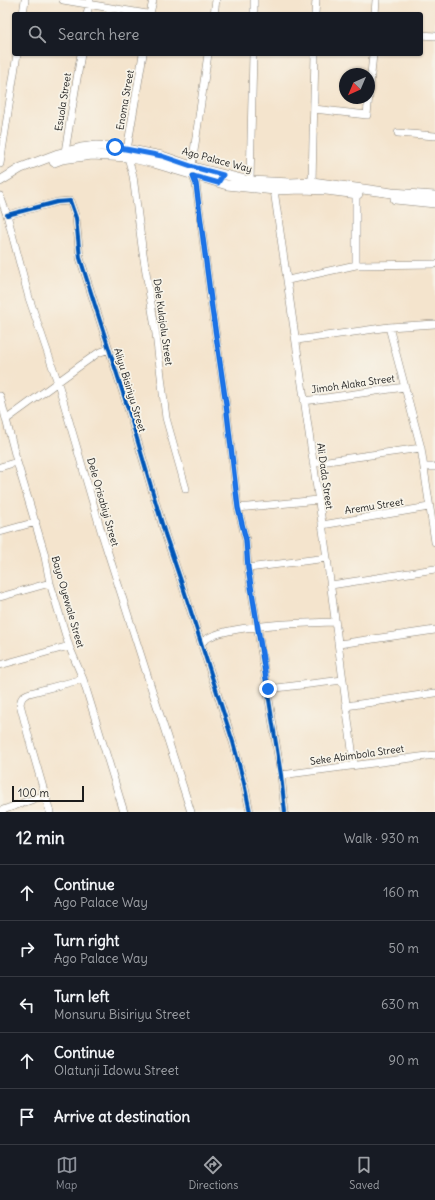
<!DOCTYPE html>
<meta charset="utf-8">
<style>
body{margin:0;font-family:Delius,sans-serif;background:#20242c;color:#f1f3f6}
.compass{position:absolute;left:339px;top:68px;width:36px;height:36px;border-radius:50%;background:#171b24;box-shadow:0 1px 3px #0004;rotate:224deg}
.scale{position:absolute;left:12px;bottom:10px;width:72px;box-sizing:border-box;padding-left:4px;border:2px solid #1c1c1c;border-top:0;font-size:11px;line-height:14px;white-space:nowrap;color:#1c1c1c;-webkit-text-stroke:3px #f7f3e8;paint-order:stroke}
.stop{position:absolute;width:12px;height:12px;margin:-9px;border:3px solid #1a73e8;border-radius:50%;background:#fff}
.stop.end{background:#1a73e8;border-color:#fff;box-shadow:0 1px 4px #0008}
.list{margin:0;padding:0;list-style:none}
h2{display:flex;justify-content:space-between;align-items:center;height:52px;margin:0;padding:0 16px;font-size:17px}
h2 small{font-size:13px;font-weight:400;color:#9ea1a6}
.list li{display:grid;grid-template-columns:26px 1fr auto;gap:12px;align-items:center;box-sizing:border-box;height:56px;padding:0 16px;border-top:1px solid #363941}
.list b{display:block;font-size:15px;white-space:nowrap}
.list p{margin:0;font-size:13px;white-space:nowrap;color:#9ea1a6}
.list em{font-size:13px;font-style:normal;color:#9ea1a6}
.icon{flex:none;width:22px;height:22px;fill:none;stroke:currentColor;stroke-width:2;stroke-linecap:round;stroke-linejoin:round}
.map{position:relative;flex:none;width:435px;height:812px;overflow:hidden}
.search{position:absolute;background:#171b24;box-shadow:0 1px 3px #0004;left:12px;right:12px;top:12px;height:44px;display:flex;align-items:center;gap:10px;box-sizing:border-box;padding:0 14px;border-radius:4px;color:#9ea1a6;font-size:15px}
.sheet{height:332px;background:#171b24}
nav{display:flex;justify-content:space-around;align-items:center;box-sizing:border-box;height:56px;border-top:1px solid #363941;background:#171b24;font-size:11px;color:#9ea1a6}
nav a{display:grid;justify-items:center;gap:2px}
nav .on{color:#8c9099}
.map>svg:first-child{display:block}
.lines{fill:none;stroke-linecap:round;stroke-linejoin:round}
.minor-casing{stroke:#888074;stroke-width:8}
.major-casing{stroke:#888074;stroke-width:10}
.minor{stroke:#fff;stroke-width:7}
.major{stroke:#fff;stroke-width:9}
.cycleway-casing{stroke:#f7f3e8;stroke-width:6}
.cycleway{stroke:#0057b8;stroke-width:4}
.route{stroke:#1a73e8;stroke-width:5}
.labels{text-anchor:middle;dominant-baseline:central;stroke-width:3.5;stroke-linejoin:round;paint-order:stroke}
.street-label{font-size:10px;fill:#1c1c1c;stroke:#f7f3e8}
</style>
<div class="map">
<svg width="435" height="812" viewBox="0 0 435 812">
<rect width="100%" height="100%" fill="#f7f3e8"/>
<filter id="ink" filterUnits="userSpaceOnUse"><feTurbulence type="fractalNoise" baseFrequency=".025" numOctaves="2"/><feDisplacementMap in="SourceGraphic" scale="8" xChannelSelector="R" yChannelSelector="G"/><feConvolveMatrix kernelMatrix="1 2 1 2 8 2 1 2 1" color-interpolation-filters="sRGB"/></filter>
<filter id="wash" filterUnits="userSpaceOnUse"><feTurbulence type="fractalNoise" baseFrequency=".012" numOctaves="4" result="noise"/><feDisplacementMap in="SourceGraphic" scale="16" xChannelSelector="R" yChannelSelector="G"/><feGaussianBlur stdDeviation="0.9" result="paint"/><feColorMatrix in="noise" values="0 0 0 0 0 0 0 0 0 0 0 0 0 0 0 0 0 1.4 0 .05"/><feComposite in="paint" operator="in"/></filter>
<g filter="url(#wash)">
<rect width="100%" height="100%" fill="#f4e4cd"/>
</g>
<g filter="url(#ink)">
<g class="lines">
<defs>
<path id="minor" d="M63,0L147,14
M23,14L25,0
M87,14L90,0
M150,14L153,0
M214,14L216,0
M254,14V0
M315,14L316,0
M375,14L376,0
M421,35L435,36
M314,109L367,115L373,54
M398,133L435,136
M127,150L143,54
M65,152L81,54
M128,157L133,176L142,247L156,334L166,418L186,489
M0,164L17,54
M192,165L208,54
M193,176L196,184L212,309L226,404L238,508L246,540L248,568L281,775L285,812
M250,181L253,54
M312,182L315,54
M274,190L327,558L354,765
M356,194V265
M0,196L7,215L29,298L58,383L102,534L191,812
M7,215L57,202L70,201L76,218L80,258L130,415L165,534L183,587L233,742L244,783L250,812
M288,280L356,265L435,264
M389,327L421,448L435,542
M297,340L389,327L435,324
M0,396L17,462L44,552L50,583L69,646L83,679L124,812
M304,401L405,387
M7,419L81,365L98,353L109,349
M313,463L421,448
M0,467L17,462
M425,467H435
M238,508L318,500
M322,525L429,507
M0,532L36,522
M248,568L327,558
M331,585L435,569
M0,597L50,583
M202,643C215,624 311,623 335,622
M339,644L435,630
M0,665L69,646
M268,689L343,680
M346,706L435,693
M281,775L435,755
M0,811L45,795
M50,812L31,746L20,704C21,698 23,695 30,693L83,679"/>
<path id="major" d="M54,162L62,159L92,155L128,157L154,163L227,185L274,190L303,189L326,190L358,194
M0,181L21,168L58,154L81,148L96,146L115,147L162,156L197,168L250,181L291,183L312,182L392,193L435,196
M395,199L435,203"/>
</defs>
<use href="#minor" class="minor-casing"/>
<use href="#major" class="major-casing"/>
<use href="#minor" class="minor"/>
<use href="#major" class="major"/>
<defs>
<path id="cycleway" d="M193,176L196,184L212,309L226,404L238,508L246,540L248,568L281,775L285,812
M7,215L57,202L70,201L76,218L80,258L130,415L165,534L183,587L233,742L244,783L250,812"/>
</defs>
<use href="#cycleway" class="cycleway-casing"/>
<use href="#cycleway" class="cycleway"/>
</g>
</g>
<g class="lines" filter="url(#ink)">
<path class="route" d="M115,147L162,156L197,168L223,175L218,183L193,176L196,184L212,308L226,404L238,508L246,540L248,568L268,689"/>
</g>
<g class="labels">
<g class="street-label">
<text transform="translate(125 100) rotate(-80)">Enoma Street</text>
<text transform="translate(63 102) rotate(-81)">Esuola Street</text>
<text transform="translate(217 160) rotate(15)">Ago Palace Way</text>
<text transform="translate(163 322) rotate(82)">Dele Kulajolu Street</text>
<text transform="translate(353 384) rotate(-8)">Jimoh Alaka Street</text>
<text transform="translate(130 390) rotate(73)">Aliyu Bisiriyu Street</text>
<text transform="translate(325 476) rotate(82)">Ali Dada Street</text>
<text transform="translate(103 502) rotate(74)">Dele Orisabiyi Street</text>
<text transform="translate(374 506) rotate(-9)">Aremu Street</text>
<text transform="translate(68 602) rotate(74)">Bayo Oyewale Street</text>
<text transform="translate(357 755) rotate(-8)">Seke Abimbola Street</text>
</g>
</g>
</svg>
<svg class="compass" viewBox="-18 -18 36 36"><path d="M0-13l5 13h-10z" fill="#e53935"/><path d="M0 13l5-13h-10z" fill="#9ea1a6"/></svg>
<div class="scale">100 m</div>
<div class="stop" style="left:115px;top:147px"></div>
<div class="stop end" style="left:268px;top:689px"></div>
<div class="search"><svg class="icon" aria-label="search" viewBox="0 0 24 24"><circle cx="10" cy="10" r="6"/><path d="M15 15l6 6"/></svg>Search here</div>
</div>
<section class="sheet">
<h2>12 min<small>Walk · 930 m</small></h2>
<ul class="list">
<li><svg class="icon" aria-label="ahead" viewBox="0 0 24 24"><path d="M12 20V5M6 11l6-6 6 6"/></svg><div><b>Continue</b><p>Ago Palace Way</p></div><em>160 m</em></li>
<li><svg class="icon" aria-label="right" viewBox="0 0 24 24"><path d="M7 20v-9h11M14 6l5 5-5 5"/></svg><div><b>Turn right</b><p>Ago Palace Way</p></div><em>50 m</em></li>
<li><svg class="icon" aria-label="left" viewBox="0 0 24 24"><path d="M17 20v-9H6M10 6l-5 5 5 5"/></svg><div><b>Turn left</b><p>Monsuru Bisiriyu Street</p></div><em>630 m</em></li>
<li><svg class="icon" aria-label="ahead" viewBox="0 0 24 24"><path d="M12 20V5M6 11l6-6 6 6"/></svg><div><b>Continue</b><p>Olatunji Idowu Street</p></div><em>90 m</em></li>
<li><svg class="icon" aria-label="arrive" viewBox="0 0 24 24"><path d="M6 21V4h12l-3 4 3 4H6"/></svg><div><b>Arrive at destination</b></div></li>
</ul>
</section>
<nav>
<a class="on"><svg class="icon" aria-label="map" viewBox="0 0 24 24"><path d="M3 6l6-2 6 2 6-2v14l-6 2-6-2-6 2zM9 4v14M15 6v14"/></svg>Map</a>
<a><svg class="icon" aria-label="directions" viewBox="0 0 24 24"><path d="M12 3l9 9-9 9-9-9zM9 14v-3h6M13 9l2 2-2 2"/></svg>Directions</a>
<a><svg class="icon" aria-label="saved" viewBox="0 0 24 24"><path d="M7 4h10v16l-5-4-5 4z"/></svg>Saved</a>
</nav>
